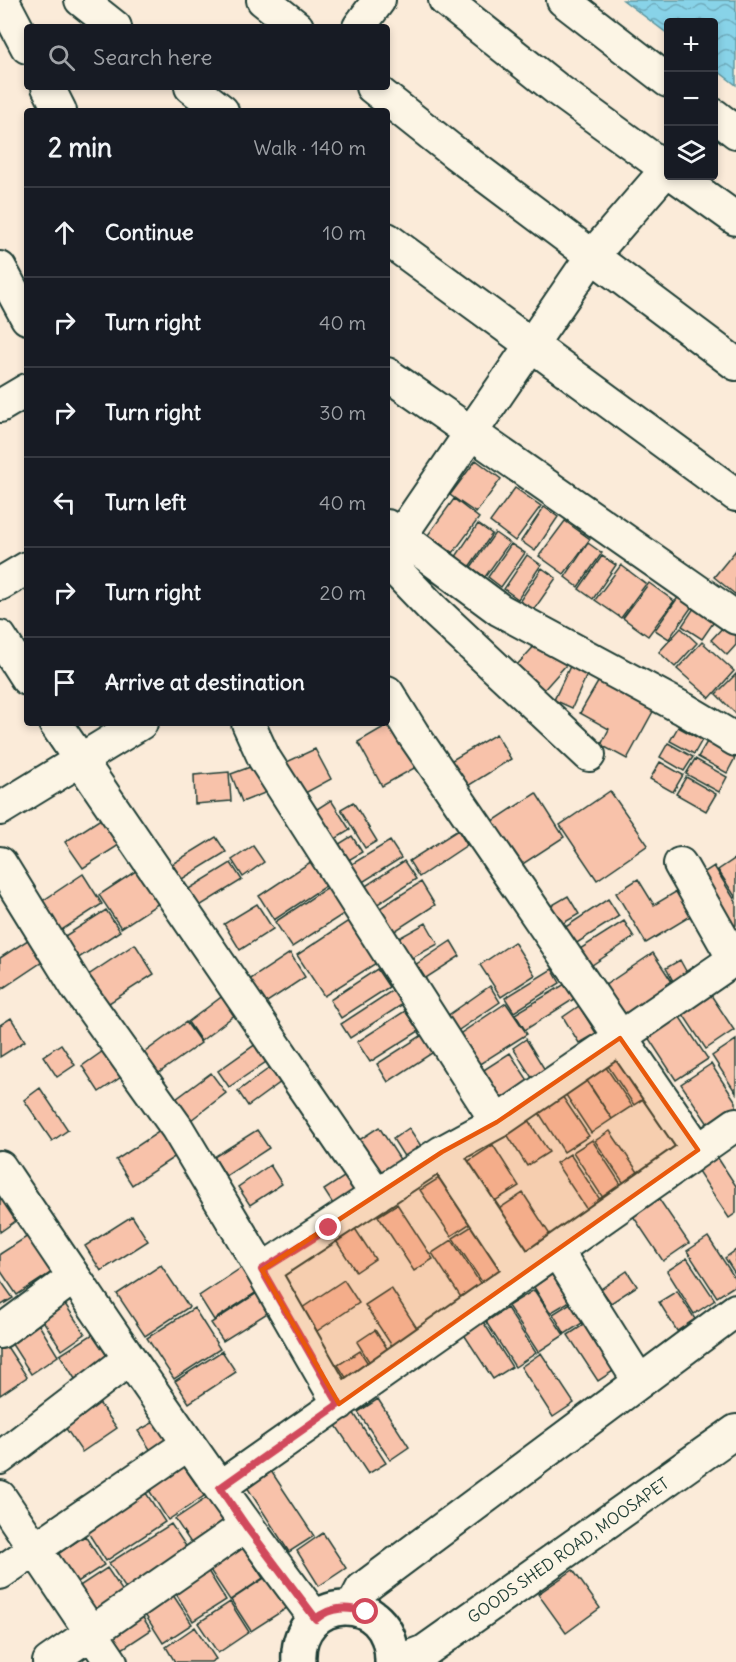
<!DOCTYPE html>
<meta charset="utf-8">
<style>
body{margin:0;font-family:Delius,sans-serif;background:#242831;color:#f1f3f6}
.controls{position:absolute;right:18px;top:18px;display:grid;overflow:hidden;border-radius:6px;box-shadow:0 3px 9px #0003}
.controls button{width:54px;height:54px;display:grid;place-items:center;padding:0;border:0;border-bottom:2px solid #363941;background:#171b24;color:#f1f3f6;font:30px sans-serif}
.stop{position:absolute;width:18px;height:18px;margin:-14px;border:4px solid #d1495b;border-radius:50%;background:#fff}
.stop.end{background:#d1495b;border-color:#fff;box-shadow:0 2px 6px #0008}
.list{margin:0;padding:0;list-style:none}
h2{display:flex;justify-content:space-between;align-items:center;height:78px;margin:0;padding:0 24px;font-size:26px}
h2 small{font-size:20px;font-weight:400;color:#9ea1a6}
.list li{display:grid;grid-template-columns:39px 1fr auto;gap:18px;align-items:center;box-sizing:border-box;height:90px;padding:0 24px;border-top:2px solid #363941}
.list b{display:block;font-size:22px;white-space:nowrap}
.list em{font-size:20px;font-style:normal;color:#9ea1a6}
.icon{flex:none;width:33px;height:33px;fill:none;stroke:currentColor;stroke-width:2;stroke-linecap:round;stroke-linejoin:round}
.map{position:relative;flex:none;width:736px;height:1662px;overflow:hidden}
.search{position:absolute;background:#171b24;box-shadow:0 3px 9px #0003;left:24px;top:24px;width:366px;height:66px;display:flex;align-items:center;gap:15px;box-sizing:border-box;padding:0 21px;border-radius:6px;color:#9ea1a6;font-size:22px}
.panel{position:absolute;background:#171b24;box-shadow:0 3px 9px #0003;left:24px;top:108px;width:366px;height:618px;border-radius:6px}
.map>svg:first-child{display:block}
.water{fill:url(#water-waves);stroke:#5e97a0;stroke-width:1.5}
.building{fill:#f8c2aa;stroke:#1f3d34;stroke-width:1.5}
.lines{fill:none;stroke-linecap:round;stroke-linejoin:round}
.street-casing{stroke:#1f3d34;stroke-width:36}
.secondary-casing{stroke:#1f3d34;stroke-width:38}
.street{stroke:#fcf5e5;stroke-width:32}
.secondary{stroke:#fcf5e5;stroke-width:33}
.route{stroke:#d1495b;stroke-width:8}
.marked{fill:#e8590c;fill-opacity:0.2;stroke:#e8590c;stroke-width:4.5;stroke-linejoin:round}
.labels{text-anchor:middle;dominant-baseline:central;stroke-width:4.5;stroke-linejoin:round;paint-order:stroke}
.street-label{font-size:16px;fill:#1f3d34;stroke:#fcf5e5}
</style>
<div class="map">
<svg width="736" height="1662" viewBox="0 0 736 1662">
<defs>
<pattern id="water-waves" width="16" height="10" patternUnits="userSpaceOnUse" patternTransform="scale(1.5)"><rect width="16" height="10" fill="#88d3e8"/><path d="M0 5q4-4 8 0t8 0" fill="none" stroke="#6facbd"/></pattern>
</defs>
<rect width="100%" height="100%" fill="#fbebd9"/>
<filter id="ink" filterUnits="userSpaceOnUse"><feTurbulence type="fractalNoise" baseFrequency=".0167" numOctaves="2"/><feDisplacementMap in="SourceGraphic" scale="12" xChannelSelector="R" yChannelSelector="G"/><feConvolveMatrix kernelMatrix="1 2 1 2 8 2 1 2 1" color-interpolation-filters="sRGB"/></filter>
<g filter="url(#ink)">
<path class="water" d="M623,0H736V85L714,68V22H668V34Z"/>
<path class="building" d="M476,460L501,479L476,513L450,495Z
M515,488L541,506L515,541L490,522Z
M454,499L479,518L453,553L428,535Z
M544,507L558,517L535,551L521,541Z
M565,521L590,539L564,574L539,556Z
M478,524L492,534L469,567L455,558Z
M495,533L509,543L485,577L471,567Z
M588,543L602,553L578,587L565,577Z
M511,544L525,553L501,587L488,577Z
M736,550V595L714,577Z
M527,555L541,565L518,599L504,589Z
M602,556L616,565L593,599L579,589Z
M621,565L646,584L621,618L595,600Z
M542,568L556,578L533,611L519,602Z
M649,583L674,601L648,636L623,618Z
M679,596L693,605L669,639L655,630Z
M698,602L718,616L702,639L682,626Z
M726,624L736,633V645L727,655L711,640Z
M681,628L697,643L675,667L659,652Z
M539,641L566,665L542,692L515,667Z
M702,642L734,671L710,698L677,669Z
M572,662L589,670L572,708L554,700Z
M736,674V714L716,694Z
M601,677L656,706L627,759L601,745L609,729L580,713Z
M394,721L418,766L382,786L358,742Z
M678,727L702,740L694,754L670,741Z
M496,734L511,759L463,789L447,763Z
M708,740L736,756L727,773L698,757Z
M668,743L693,757L684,771L660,757Z
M315,749L331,779L296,798L278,766Z
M695,759L727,777L719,792L686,774Z
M660,762L683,775L673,792L650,779Z
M261,763L272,790L242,802L231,774Z
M229,772L231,801L195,804L194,775Z
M686,777L716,794L706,811L676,794Z
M610,791L648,845L597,880L560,825Z
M536,793L564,837L512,871L484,827Z
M331,800L350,830L324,846L306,816Z
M353,802L377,841L365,848L341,809Z
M113,811L130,838L83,868L65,842Z
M458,830L467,845L419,877L409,861Z
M352,836L362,852L337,867L328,851Z
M216,837L226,852L182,879L172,864Z
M390,841L401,858L353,888L342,870Z
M253,846L264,862L243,877L232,860Z
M736,858V898L718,870Z
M312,861L327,885L274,920L259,896Z
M404,861L416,879L370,909L358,891Z
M148,863L170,896L121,928L99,895Z
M231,863L242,880L198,907L187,890Z
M714,866L736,902V925L730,929L697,877Z
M83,874L102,904L54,935L35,906Z
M638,879L654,905L684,887L699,911L646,943L616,893Z
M421,882L435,905L384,938L369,915Z
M328,887L345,913L292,947L275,922Z
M568,896L579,914L555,928L544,910Z
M608,899L619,916L569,948L558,932Z
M257,904L273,929L240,950L224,924Z
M106,910L120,931L71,963L57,941Z
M353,918L381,960L324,996L297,955Z
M624,921L634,937L583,971L572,954Z
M426,923L438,944L401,964L390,943Z
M37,934L51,956L0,990V958Z
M451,941L460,956L415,985L406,971Z
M514,942L535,975L501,997L480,965Z
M135,944L154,974L106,1005L87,976Z
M290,953L305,977L261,1006L246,982Z
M653,953L678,991L629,1024L604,986Z
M680,960L692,982L678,990L666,968Z
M377,969L389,987L341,1018L330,1000Z
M552,969L560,983L514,1012L505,998Z
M703,983L734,1030L706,1049L675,1002Z
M565,984L574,999L525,1030L515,1014Z
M490,986L500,1002L450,1036L440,1021Z
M232,989L245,1007L201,1041L188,1022Z
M393,990L403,1004L350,1038L341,1024Z
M506,1003L527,1034L475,1067L455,1037Z
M671,1004L708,1059L676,1080L640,1025Z
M579,1006L596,1033L579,1043L563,1017Z
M405,1011L419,1031L370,1062L357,1042Z
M11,1018L25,1041L0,1057V1025Z
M186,1022L201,1043L156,1075L141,1055Z
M424,1034L435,1051L388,1082L377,1064Z
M263,1039L275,1056L229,1087L218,1071Z
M526,1039L545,1070L532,1078L513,1048Z
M736,1040V1093L712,1056Z
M61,1044L75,1065L57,1077L43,1056Z
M620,1045L651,1094L634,1105L602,1057Z
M106,1049L124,1075L99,1092L82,1066Z
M510,1053L529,1082L498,1102L479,1073Z
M599,1057L632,1106L612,1119L580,1070Z
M275,1064L285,1079L248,1106L238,1091Z
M711,1064L736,1102V1110L710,1127L681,1084Z
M579,1070L612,1119L591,1133L558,1083Z
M211,1073L226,1093L187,1123L172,1102Z
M556,1087L589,1136L564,1152L532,1102Z
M40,1088L68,1130L52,1141L24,1100Z
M526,1117L549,1152L527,1166L505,1131Z
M166,1127L182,1152L132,1185L116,1160Z
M379,1127L403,1164L375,1183L350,1146Z
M409,1128L429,1158L412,1169L393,1139Z
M257,1130L269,1148L226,1176L214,1157Z
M610,1131L640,1175L625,1185L595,1141Z
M592,1140L624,1189L605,1201L573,1152Z
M493,1145L519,1186L490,1204L464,1164Z
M714,1152L736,1186V1213L729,1218L694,1165Z
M570,1154L603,1204L589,1213L556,1163Z
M270,1165L282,1184L250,1205L238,1187Z
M356,1169L372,1194L340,1215L324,1190Z
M447,1173L477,1219L451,1236L420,1190Z
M523,1193L556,1244L530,1261L497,1210Z
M0,1194L17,1220L0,1232Z
M657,1196L689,1243L663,1261L631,1213Z
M397,1204L433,1259L414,1271L378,1216Z
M132,1216L148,1241L101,1271L85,1246Z
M480,1221L512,1271L486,1288L453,1238Z
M352,1224L375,1259L356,1272L333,1236Z
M28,1236L52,1272L17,1295L0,1270V1254Z
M708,1237L736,1280V1285L717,1297L687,1251Z
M452,1240L484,1289L464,1302L432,1253Z
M736,1250V1275L725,1258Z
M687,1258L715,1300L694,1314L667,1271Z
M161,1265L189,1307L145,1336L117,1294Z
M244,1266L260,1290L214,1320L199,1296Z
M559,1270L577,1297L550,1313L534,1287Z
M627,1271L637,1286L611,1303L601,1289Z
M344,1280L359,1303L317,1331L302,1308Z
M1,1281L13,1298L0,1306V1282Z
M391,1288L424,1339L398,1355L365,1305Z
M534,1290L564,1335L538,1352L508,1306Z
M677,1291L695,1319L677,1331L659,1302Z
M257,1293L269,1312L223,1341L211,1323Z
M580,1297L593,1316L565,1334L553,1314Z
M63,1301L85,1334L62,1350L40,1316Z
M194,1308L220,1349L174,1379L147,1338Z
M507,1308L536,1353L515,1367L486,1322Z
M480,1317L512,1367L493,1379L461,1330Z
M594,1318L624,1364L598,1381L568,1335Z
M36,1320L58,1356L31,1374L8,1338Z
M375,1330L394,1359L375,1371L357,1342Z
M93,1334L113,1365L80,1387L60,1355Z
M2,1339L27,1377L0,1395V1341Z
M222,1351L236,1372L189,1403L175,1381Z
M360,1351L374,1373L352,1387L338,1365Z
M541,1353L574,1403L553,1417L521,1367Z
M92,1393L117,1428L82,1452L58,1417Z
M378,1399L409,1447L390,1460L358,1412Z
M353,1412L386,1463L368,1474L335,1424Z
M154,1422L171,1446L155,1457L138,1431Z
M182,1464L204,1496L168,1520L147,1487Z
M271,1471L314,1536L289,1552L247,1487Z
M146,1493L165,1522L106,1561L87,1531Z
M208,1497L230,1531L197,1552L175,1519Z
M171,1524L192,1555L130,1595L109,1563Z
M323,1533L346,1568L319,1586L297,1551Z
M85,1536L104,1565L70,1587L51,1558Z
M240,1543L263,1578L230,1600L206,1564Z
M107,1568L128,1599L92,1622L72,1591Z
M573,1570L600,1608L566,1633L538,1594Z
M208,1571L226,1600L193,1621L175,1592Z
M269,1575L290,1606L251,1631L231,1600Z
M173,1595L192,1624L163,1643L144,1613Z
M230,1602L249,1632L218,1653L198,1623Z
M140,1613L151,1630L116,1653L105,1636Z
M195,1627L216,1659L211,1662H175L166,1647Z"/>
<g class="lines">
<defs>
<path id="street" d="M81,0L115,27
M263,0L297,27
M445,0L558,90L668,170
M563,0L668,81
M5,5L27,47
M359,27L379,0
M48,87L60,111
M191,87L222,111
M372,87L455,153L736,364
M714,115L736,132
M676,176L736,219
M387,239L736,495
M0,268L27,318
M387,374L736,618
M0,406L27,390
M387,526L500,610L684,709L736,740
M401,535L592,256L667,169
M387,561L434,610L589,755
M0,584L27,568
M0,637L27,679
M387,692L413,734L698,1150
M55,723L377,1195
M248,723L264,758L497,1122L736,958
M0,809L141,723
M0,863L76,986L177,1128L262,1270
M680,864L734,959
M442,1152L523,1274
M0,1167C103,1320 205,1472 316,1619
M557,1251L639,1381
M0,1332L74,1277
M339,1404L262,1270L442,1152L497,1122
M0,1458L129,1359
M220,1487L736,1124
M0,1497L111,1662
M0,1573L188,1444
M352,1608L362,1589L736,1310
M49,1662L245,1526
M397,1662L425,1651L736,1431"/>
<path id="secondary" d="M299,1662C294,1593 393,1587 392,1662"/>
</defs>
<use href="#street" class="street-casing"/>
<use href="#secondary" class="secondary-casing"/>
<use href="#street" class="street"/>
<use href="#secondary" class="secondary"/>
</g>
</g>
<g class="lines" filter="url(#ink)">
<path class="route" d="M329,1228L262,1270L339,1404L220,1488L246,1526L316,1619C331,1606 348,1607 366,1612"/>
</g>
<path class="marked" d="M620,1038L698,1150L339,1404L262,1270L442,1152L497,1122Z"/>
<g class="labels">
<g class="street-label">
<text transform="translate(568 1550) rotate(-35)">GOODS SHED ROAD, MOOSAPET</text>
</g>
</g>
</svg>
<div class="controls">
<button>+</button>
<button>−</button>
<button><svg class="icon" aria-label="layers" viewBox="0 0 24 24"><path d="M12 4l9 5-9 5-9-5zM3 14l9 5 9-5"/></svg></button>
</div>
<div class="stop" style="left:366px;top:1612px"></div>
<div class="stop end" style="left:329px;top:1228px"></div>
<div class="search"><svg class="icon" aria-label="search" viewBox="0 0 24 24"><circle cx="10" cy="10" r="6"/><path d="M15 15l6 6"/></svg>Search here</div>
<section class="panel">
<h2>2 min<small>Walk · 140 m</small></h2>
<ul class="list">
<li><svg class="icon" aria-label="ahead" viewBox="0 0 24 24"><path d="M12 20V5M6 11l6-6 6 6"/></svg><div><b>Continue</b></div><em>10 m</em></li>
<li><svg class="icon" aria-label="right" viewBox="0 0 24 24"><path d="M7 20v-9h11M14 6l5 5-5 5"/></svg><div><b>Turn right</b></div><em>40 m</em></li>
<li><svg class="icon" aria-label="right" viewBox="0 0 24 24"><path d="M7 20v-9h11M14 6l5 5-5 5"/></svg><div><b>Turn right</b></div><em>30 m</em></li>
<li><svg class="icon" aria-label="left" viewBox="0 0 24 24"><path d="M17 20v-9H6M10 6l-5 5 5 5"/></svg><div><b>Turn left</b></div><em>40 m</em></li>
<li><svg class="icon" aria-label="right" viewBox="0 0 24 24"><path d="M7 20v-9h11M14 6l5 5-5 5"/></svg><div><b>Turn right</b></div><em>20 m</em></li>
<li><svg class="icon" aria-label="arrive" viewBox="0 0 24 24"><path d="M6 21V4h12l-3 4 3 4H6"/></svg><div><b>Arrive at destination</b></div></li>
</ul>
</section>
</div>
